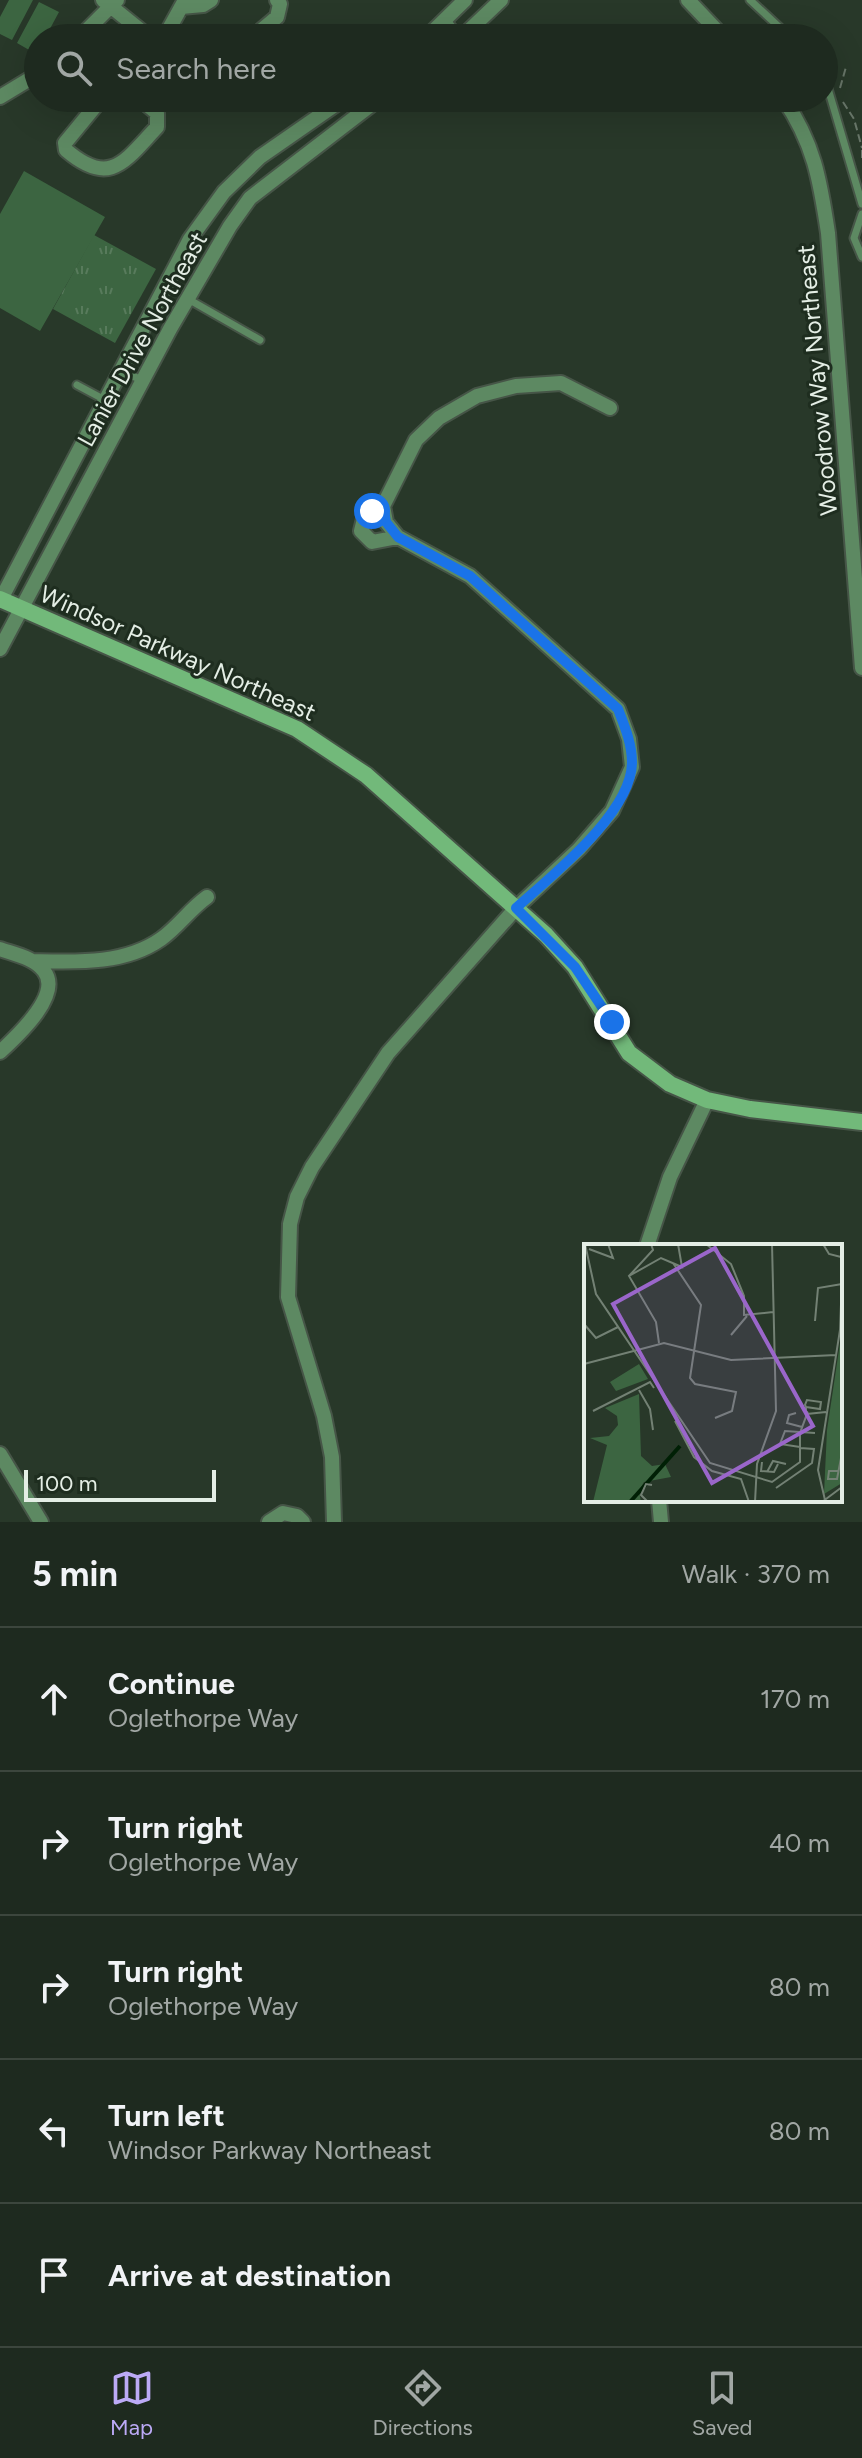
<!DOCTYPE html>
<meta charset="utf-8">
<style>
body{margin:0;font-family:Figtree,sans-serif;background:#263228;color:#f1f3f6}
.scale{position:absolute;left:24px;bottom:20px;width:192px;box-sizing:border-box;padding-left:8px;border:4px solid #e4eee5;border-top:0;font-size:22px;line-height:28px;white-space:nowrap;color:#e4eee5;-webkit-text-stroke:6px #1e2d1f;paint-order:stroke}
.stop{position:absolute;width:24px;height:24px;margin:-18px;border:6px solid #1a73e8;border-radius:50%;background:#fff}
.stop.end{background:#1a73e8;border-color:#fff;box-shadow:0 2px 8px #0008}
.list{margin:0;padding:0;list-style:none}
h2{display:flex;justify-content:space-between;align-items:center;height:104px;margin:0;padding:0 32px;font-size:34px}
h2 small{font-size:26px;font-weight:400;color:#a1a7a4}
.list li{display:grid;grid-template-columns:52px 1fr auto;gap:24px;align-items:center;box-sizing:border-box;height:144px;padding:0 32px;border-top:2px solid #3c463d}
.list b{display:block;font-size:30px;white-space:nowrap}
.list p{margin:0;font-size:26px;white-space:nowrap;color:#a1a7a4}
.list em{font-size:26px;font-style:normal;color:#a1a7a4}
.icon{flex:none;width:44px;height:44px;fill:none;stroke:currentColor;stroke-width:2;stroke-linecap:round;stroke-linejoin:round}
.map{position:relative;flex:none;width:862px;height:1522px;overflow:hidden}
.search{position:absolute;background:#1e2a1f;box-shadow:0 8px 32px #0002;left:24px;right:24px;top:24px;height:88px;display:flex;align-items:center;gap:20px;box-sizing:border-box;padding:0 28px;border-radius:44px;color:#a1a7a4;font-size:30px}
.sheet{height:824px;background:#1e2a1f}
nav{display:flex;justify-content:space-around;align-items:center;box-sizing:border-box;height:112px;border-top:2px solid #3c463d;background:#1e2a1f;font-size:22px;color:#a1a7a4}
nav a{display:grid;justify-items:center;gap:4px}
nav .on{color:#bcaaf6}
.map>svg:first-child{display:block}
.green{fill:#3c6541}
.park{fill:url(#park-tufts)}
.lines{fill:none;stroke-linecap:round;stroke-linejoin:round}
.lane-casing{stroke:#465547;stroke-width:11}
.street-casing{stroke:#465547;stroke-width:18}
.secondary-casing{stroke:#465547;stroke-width:20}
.path{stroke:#677568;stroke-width:2;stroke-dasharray:8 4;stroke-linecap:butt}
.lane{stroke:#5d8962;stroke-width:7}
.street{stroke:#5d8962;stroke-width:14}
.secondary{stroke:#72b97a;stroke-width:16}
.route{stroke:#1a73e8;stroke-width:10}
.labels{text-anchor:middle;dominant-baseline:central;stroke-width:6;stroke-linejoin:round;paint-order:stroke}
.street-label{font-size:24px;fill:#e4eee5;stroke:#1e2d1f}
.inset-river{fill:none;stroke:#002005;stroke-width:4}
.inset-road{fill:none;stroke:#738174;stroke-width:2}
.view{fill:#9a66ca;fill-opacity:0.15;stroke:#9a66ca;stroke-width:4}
.inset-edge{fill:none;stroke:#e4eee5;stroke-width:4}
</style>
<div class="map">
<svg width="862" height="1522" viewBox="0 0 862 1522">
<defs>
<pattern id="park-tufts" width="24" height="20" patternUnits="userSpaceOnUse" patternTransform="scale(2)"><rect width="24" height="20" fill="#3c6541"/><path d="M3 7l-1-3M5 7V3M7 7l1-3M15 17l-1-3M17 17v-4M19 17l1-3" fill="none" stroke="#587b5c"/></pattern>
</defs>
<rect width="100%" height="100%" fill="#283829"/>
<path class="green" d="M9,0H33L12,40L0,34V17Z
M39,2L59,12L45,38H38L36,54L17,43Z
M24,171L105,217L40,331L0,308V214Z"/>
<path class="park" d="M94,235L156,269L115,343L53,309Z"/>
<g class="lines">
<defs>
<path id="lane" d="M750,0L791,38
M446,19L461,38
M824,75L862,204
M862,214L854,238L862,257
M188,299L260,340
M123,371L143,381
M77,385L105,400"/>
<path id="street" d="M103,0L150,38
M688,0L724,38
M181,7L203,5L211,0
M79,38L117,0
M164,38L185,0
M252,38L277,17L280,4L277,0
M426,38L465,0
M461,38L501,0
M0,97L38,74
M102,98L65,143L66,150C110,188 125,161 157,127V113L139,98
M783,98C814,143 820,180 828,233L862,668
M383,506L365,515L361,531L372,542L398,537
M0,601L190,239L224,192L260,157L345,98
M0,649L170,329L230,226L250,198L380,98
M0,949C14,954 35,958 44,971C63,995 16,1037 0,1052
M33,961C75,962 124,965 161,939C178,927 190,909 207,897
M647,1246L670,1177L707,1100
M0,1454L41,1522
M659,1500L661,1522
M269,1522L283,1513L297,1516L303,1522
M334,1522L332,1457L324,1416L288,1297L290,1224L297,1197L312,1167L388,1053L516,908L579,849L612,811L632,767L629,739L618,709L470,576L398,537L386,522L383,506L416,440L439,418L477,396L516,386L561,383L610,408"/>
<path id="secondary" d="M0,599L297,729L366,775L546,935L575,967L629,1053L670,1084L707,1100L750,1109L862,1122"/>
</defs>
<use href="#lane" class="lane-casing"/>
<use href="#street" class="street-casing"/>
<use href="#secondary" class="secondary-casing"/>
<path class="path" d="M840,88L846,67
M843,102L854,119L862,148
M862,150V158"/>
<use href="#lane" class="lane"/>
<use href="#street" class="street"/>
<use href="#secondary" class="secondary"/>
</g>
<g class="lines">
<path class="route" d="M372,511L383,506L386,522L398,537L470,576L618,709C625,727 632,744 632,763C631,814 551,876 516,908L575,967L612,1022"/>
</g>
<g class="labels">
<g class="street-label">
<text transform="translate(142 339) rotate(-61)">Lanier Drive Northeast</text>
<text transform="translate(817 380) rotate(-95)">Woodrow Way Northeast</text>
<text transform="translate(178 653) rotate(24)">Windsor Parkway Northeast</text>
</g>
</g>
<g transform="translate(584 1244)">
<rect width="258" height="258" fill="#283829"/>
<path d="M258,86V239L240,250L243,186ZM55,120L64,135L32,147L26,138Z" fill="#3c6541"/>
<path d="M55,150L57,212L68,222L81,220L87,233L60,238L55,247L57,258H9L23,201L6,194L25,192L34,181L33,172L21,164Z" fill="#3c6541"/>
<path class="inset-river" d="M46,258L96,202"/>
<path class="inset-road" d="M1,0L12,50L126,219L188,238L216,218V189L223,170L242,168M67,0L69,6L45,32L72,78L75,99M122,0L147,20L160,52V71L189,68M239,0L245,10L257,13M5,5L29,14L24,0M258,6V33M89,19L117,61L106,134L111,140L152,148L148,167L131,174M45,32L77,14L98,23L94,0M231,77L234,44L258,40M0,80L12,94L34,83M147,91L163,72M0,120L80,99L147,116L252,111M55,146L66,165L69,186M222,163L236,165L237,158L223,156L221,161L222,163V167L224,169M9,167L66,138L70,144M212,169L205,171L203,179L218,183M91,177L110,213L128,227L157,235L165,258M216,203L196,200L201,187L231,189M178,218L177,227L190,228L194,220M254,227H245L244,235H253L257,214M183,228L189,217L202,220M192,244L228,219L230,205L216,204M241,256L234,226L256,86L258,34M64,258L57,251L62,240L68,241M171,258L173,220L192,167L188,0M238,258L258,243"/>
<path class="view" d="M131,4L229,182L128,239L29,60Z"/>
<rect width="258" height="258" class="inset-edge"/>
</g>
</svg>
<div class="scale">100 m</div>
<div class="stop" style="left:372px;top:511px"></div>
<div class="stop end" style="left:612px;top:1022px"></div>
<div class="search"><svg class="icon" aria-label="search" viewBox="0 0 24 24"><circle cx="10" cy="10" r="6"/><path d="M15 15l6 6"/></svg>Search here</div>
</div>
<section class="sheet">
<h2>5 min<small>Walk · 370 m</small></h2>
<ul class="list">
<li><svg class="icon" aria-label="ahead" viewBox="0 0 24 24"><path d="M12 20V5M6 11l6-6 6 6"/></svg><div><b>Continue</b><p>Oglethorpe Way</p></div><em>170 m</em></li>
<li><svg class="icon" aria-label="right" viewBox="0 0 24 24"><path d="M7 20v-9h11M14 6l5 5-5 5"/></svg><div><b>Turn right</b><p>Oglethorpe Way</p></div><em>40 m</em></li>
<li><svg class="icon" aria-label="right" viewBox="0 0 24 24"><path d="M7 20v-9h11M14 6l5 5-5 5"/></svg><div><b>Turn right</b><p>Oglethorpe Way</p></div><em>80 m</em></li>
<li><svg class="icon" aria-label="left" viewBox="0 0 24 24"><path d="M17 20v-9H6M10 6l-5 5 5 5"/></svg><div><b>Turn left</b><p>Windsor Parkway Northeast</p></div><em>80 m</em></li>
<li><svg class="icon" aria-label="arrive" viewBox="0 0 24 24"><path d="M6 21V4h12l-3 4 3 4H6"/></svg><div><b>Arrive at destination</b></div></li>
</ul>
</section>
<nav>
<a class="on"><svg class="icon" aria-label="map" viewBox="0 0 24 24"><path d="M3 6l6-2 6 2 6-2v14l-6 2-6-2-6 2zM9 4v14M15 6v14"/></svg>Map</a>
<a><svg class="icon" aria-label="directions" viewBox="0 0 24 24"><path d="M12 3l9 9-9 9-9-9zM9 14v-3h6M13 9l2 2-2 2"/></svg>Directions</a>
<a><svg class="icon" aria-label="saved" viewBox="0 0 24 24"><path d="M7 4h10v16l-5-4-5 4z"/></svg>Saved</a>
</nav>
